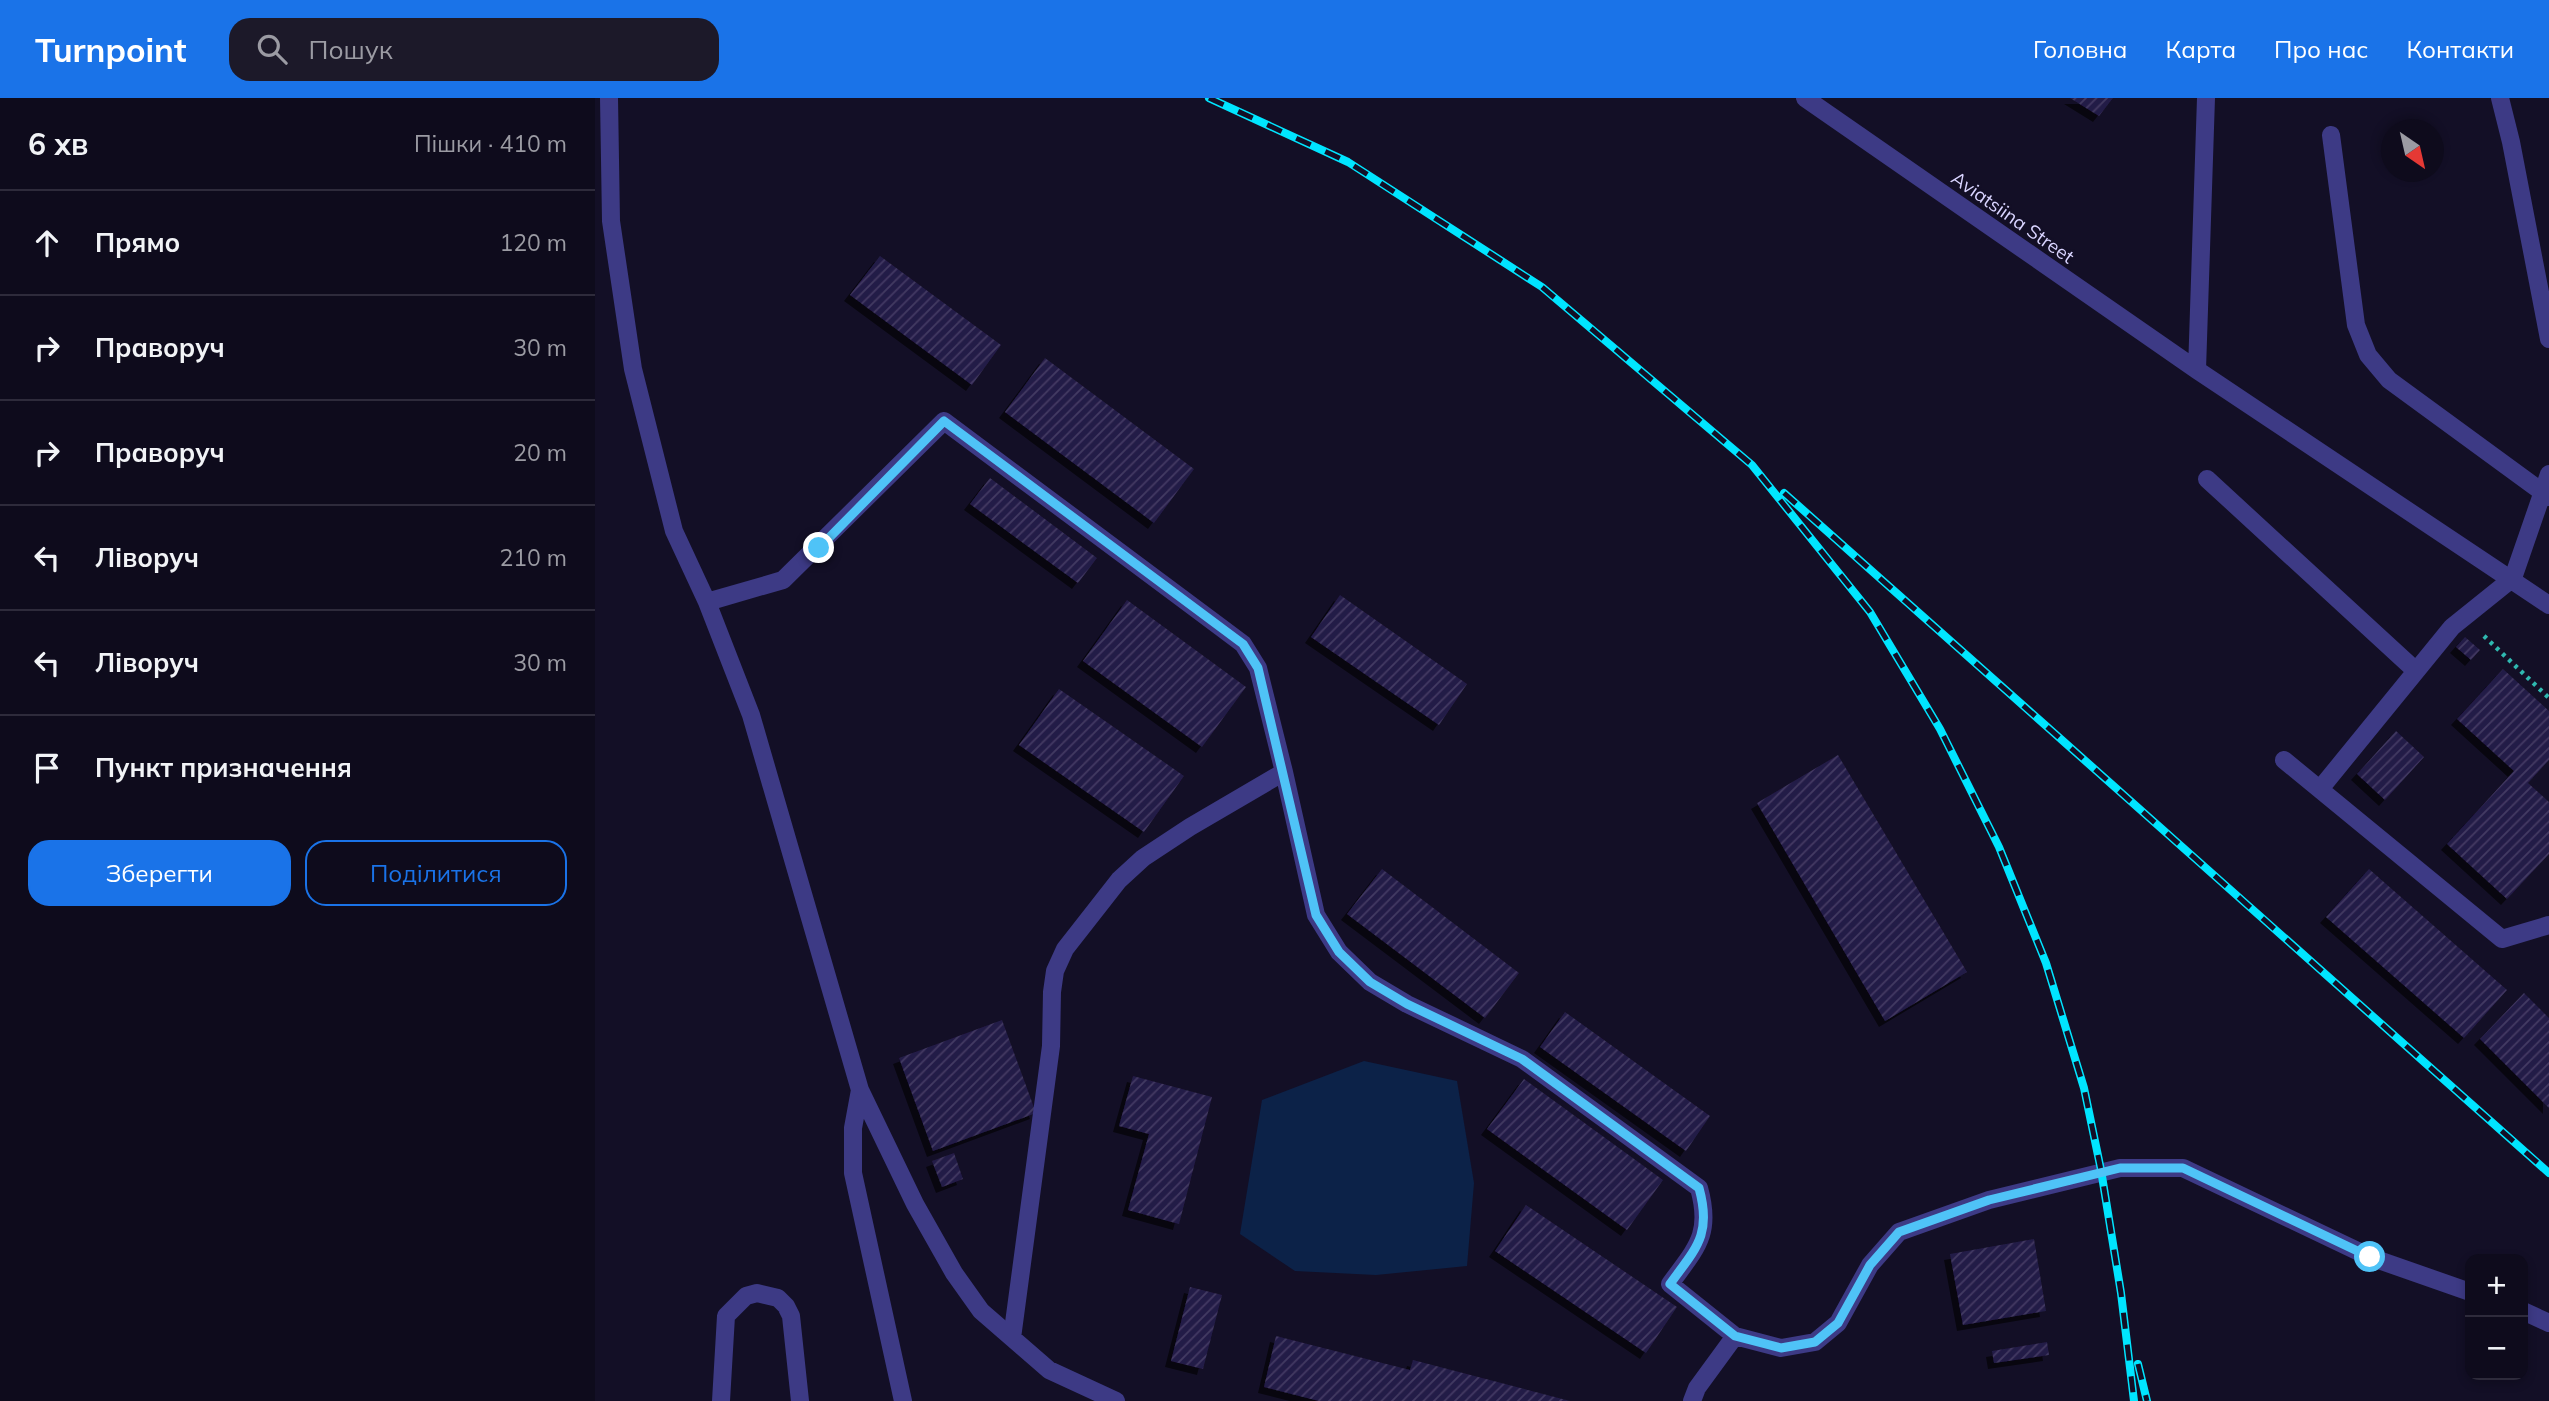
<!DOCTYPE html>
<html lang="uk">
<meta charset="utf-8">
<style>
body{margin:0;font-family:Mulish,sans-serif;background:#1c1929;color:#f1f3f6}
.controls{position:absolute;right:21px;bottom:21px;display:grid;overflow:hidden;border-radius:14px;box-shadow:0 4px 10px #0003}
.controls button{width:63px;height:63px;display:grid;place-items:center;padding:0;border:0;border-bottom:2px solid #2e2b3b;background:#0e0b1c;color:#f1f3f6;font:35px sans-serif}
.compass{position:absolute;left:1786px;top:21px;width:63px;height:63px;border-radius:50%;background:#0e0b1c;box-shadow:0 4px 10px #0003;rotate:146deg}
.stop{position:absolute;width:21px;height:21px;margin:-16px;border:5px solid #4fc3f7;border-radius:50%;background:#fff}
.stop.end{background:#4fc3f7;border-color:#fff;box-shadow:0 2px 7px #0008}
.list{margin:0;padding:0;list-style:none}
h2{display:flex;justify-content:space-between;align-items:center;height:91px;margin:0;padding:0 28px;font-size:30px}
h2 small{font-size:23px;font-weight:400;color:#9b9ba3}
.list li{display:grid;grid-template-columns:46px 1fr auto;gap:21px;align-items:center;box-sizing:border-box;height:105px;padding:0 28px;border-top:2px solid #2e2b3b}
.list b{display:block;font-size:26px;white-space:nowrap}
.list em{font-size:23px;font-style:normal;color:#9b9ba3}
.actions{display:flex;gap:14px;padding:21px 28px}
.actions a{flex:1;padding:16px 0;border:2px solid #1a73e8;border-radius:21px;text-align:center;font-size:24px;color:#1a73e8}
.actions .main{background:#1a73e8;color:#fff}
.icon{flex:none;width:38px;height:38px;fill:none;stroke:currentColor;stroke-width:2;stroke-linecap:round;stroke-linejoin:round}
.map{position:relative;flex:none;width:1954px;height:1303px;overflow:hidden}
header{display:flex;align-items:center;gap:42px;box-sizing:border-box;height:98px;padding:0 35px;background:#1a73e8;color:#fff}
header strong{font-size:33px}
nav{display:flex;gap:38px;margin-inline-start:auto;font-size:24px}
.search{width:490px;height:63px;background:#1c1929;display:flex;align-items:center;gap:18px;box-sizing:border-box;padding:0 24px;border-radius:21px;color:#9b9ba3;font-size:26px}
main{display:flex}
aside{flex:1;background:#0e0b1c}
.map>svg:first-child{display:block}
.water{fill:#0c2248}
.building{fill:url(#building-hatch);filter:url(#shadow)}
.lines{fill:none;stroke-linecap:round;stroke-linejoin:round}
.path{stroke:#2fb8b0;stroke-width:4.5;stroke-dasharray:3.5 5;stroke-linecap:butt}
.minor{stroke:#3d3a85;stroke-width:18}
.rail-casing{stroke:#00e5ff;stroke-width:8}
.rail{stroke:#130f26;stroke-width:5;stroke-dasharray:16;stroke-linecap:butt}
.route{stroke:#4fc3f7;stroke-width:9}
.labels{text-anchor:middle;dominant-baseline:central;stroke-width:5;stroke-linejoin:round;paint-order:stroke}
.street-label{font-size:19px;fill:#d9d4ff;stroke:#130f26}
</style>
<header>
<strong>Turnpoint</strong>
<div class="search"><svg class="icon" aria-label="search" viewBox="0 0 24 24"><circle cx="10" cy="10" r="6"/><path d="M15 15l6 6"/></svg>Пошук</div>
<nav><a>Головна</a><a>Карта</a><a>Про нас</a><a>Контакти</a></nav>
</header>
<main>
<aside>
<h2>6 хв<small>Пішки · 410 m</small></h2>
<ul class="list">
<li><svg class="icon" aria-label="ahead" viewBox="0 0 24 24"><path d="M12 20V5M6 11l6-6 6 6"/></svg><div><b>Прямо</b></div><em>120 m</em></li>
<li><svg class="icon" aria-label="right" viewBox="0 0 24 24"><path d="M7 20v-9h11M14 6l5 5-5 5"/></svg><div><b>Праворуч</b></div><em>30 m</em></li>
<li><svg class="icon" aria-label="right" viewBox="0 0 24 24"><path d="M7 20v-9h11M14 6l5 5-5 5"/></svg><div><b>Праворуч</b></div><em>20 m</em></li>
<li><svg class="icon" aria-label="left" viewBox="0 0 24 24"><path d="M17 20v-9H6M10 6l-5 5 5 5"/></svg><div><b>Ліворуч</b></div><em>210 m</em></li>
<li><svg class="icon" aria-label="left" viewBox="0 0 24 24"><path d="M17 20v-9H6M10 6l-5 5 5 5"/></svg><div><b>Ліворуч</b></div><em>30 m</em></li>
<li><svg class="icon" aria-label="arrive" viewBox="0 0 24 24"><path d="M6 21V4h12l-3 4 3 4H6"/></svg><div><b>Пункт призначення</b></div></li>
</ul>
<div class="actions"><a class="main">Зберегти</a><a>Поділитися</a></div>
</aside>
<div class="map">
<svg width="1954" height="1303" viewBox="0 0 1954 1303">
<defs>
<pattern id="building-hatch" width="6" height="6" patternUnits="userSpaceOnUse" patternTransform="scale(1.75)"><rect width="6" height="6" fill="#241b47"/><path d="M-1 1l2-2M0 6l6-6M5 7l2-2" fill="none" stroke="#433b63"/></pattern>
<filter id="shadow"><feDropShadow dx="-6" dy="6" stdDeviation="0" flood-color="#0009"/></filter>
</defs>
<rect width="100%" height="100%" fill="#130f26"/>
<path class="water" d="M769,963L862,983L879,1085L872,1168L781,1177L700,1173L645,1136L667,1002Z"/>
<path class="building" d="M1475,0H1518L1504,18Z
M285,158L406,247L377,287L255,197Z
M450,260L599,371L559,425L410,314Z
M395,380L502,460L483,485L375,406Z
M745,497L872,586L844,627L716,539Z
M532,502L651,589L607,649L488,563Z
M1870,539L1885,552L1876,562L1861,549Z
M1908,571L1954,613V662L1933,685L1954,704V756L1912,801L1852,746L1919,673L1862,621Z
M464,591L589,678L549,734L424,647Z
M1801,633L1829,659L1790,702L1762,676Z
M1243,657L1372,874L1290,923L1162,705Z
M787,771L924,875L890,920L752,816Z
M1774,771L1912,892L1869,940L1731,819Z
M1929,895L1954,920V1010L1885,941Z
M970,914L1115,1018L1091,1053L945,949Z
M407,922L441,1015L338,1053L304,960Z
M538,978L617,999L584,1126L533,1112L554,1036L524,1028Z
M929,981L1068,1082L1032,1132L892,1031Z
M359,1055L368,1081L347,1089L337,1063Z
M931,1107L1082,1209L1051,1255L900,1153Z
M1439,1141L1451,1213L1368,1227L1355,1156Z
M595,1189L627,1197L608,1271L576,1263Z
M681,1238L815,1272L818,1262L975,1303H724L669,1289Z
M1452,1244L1454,1257L1399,1265L1397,1253Z"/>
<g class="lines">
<path class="path" d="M1889,538L1954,600"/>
<path class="minor" d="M14,0L16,123L38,271L79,433L112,504L156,617L265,992L320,1106L359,1175L386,1213L454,1272L521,1303
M1210,0L1602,272L1954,507
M1905,0L1916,44L1954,241
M1736,37L1761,227L1773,257L1794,282L1954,399
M1602,272L1611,0
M1612,381L1821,573
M112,504L188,482L349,323L624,528L648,546L663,570L689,674L595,729L548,760L524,782L470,851L460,873L457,894L456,948L417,1240
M1689,662L1907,841L1954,827
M689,674L721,817L744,854L775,884L812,906L927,961L1104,1090C1117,1137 1101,1150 1075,1186L1140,1238
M1725,691L1857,529L1918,480L1954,376
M265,992L258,1030V1075L308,1303
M1928,1213L1954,1225
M126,1303L131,1218L151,1198L162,1195L183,1200L191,1208L196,1218L205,1303
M1097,1303L1102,1290L1140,1238L1186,1250L1220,1244L1243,1225L1275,1167L1304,1134L1394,1102L1525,1070H1588L1775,1159L1875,1194"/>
<defs>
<path id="rail" d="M614,0L753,64L947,189L1157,367L1275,514L1345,631L1404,749L1451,865L1489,990L1506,1072L1526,1195L1539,1303
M1189,395L1954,1075
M1543,1266L1552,1303"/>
</defs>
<use href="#rail" class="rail-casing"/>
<use href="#rail" class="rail"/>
</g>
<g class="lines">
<path class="route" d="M224,450L349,323L648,546L663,570L721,817L744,854L775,884L812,906L927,961L1104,1090C1117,1137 1101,1150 1075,1186L1140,1238L1186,1250L1220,1244L1243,1225L1275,1167L1304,1134L1394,1102L1525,1070H1588L1775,1159"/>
</g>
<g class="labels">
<g class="street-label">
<text transform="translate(1418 119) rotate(35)">Aviatsiina Street</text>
</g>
</g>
</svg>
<div class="controls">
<button>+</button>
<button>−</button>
</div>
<svg class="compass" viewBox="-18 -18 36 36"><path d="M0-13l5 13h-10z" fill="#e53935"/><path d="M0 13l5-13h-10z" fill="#9b9ba3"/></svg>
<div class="stop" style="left:1775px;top:1159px"></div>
<div class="stop end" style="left:224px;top:450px"></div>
</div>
</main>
